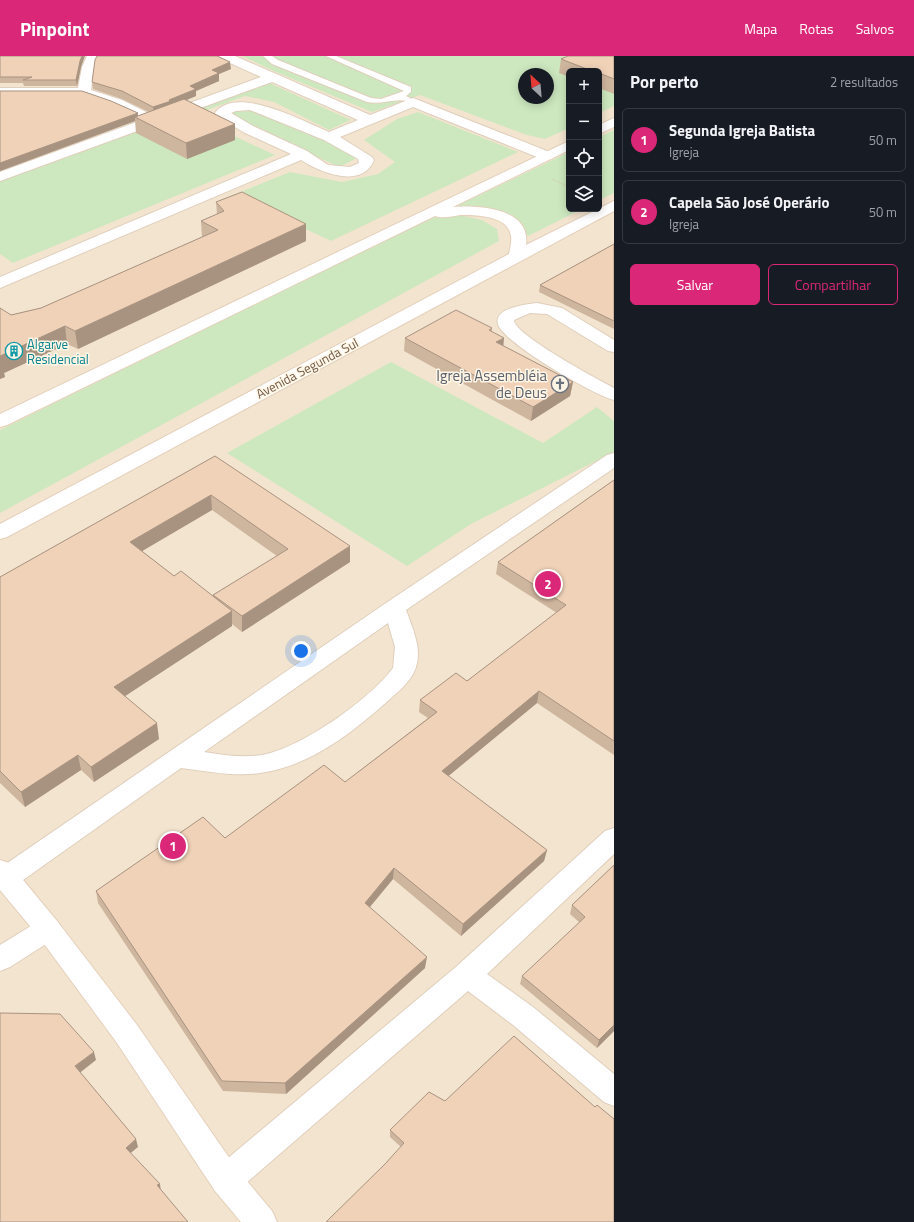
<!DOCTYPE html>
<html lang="pt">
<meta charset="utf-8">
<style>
body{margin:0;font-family:"Titillium Web",sans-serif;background:#242831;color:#f1f3f6}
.controls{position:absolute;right:12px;top:12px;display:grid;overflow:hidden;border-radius:6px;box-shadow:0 2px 10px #0003}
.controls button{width:36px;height:36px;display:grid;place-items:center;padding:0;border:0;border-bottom:1px solid #363941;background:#171b24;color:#f1f3f6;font:20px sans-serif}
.compass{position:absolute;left:518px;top:12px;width:36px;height:36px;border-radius:50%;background:#171b24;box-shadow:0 2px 10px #0003;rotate:334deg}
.you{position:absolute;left:301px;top:595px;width:14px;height:14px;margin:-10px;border:3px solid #fff;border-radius:50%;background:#1a73e8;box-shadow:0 0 0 6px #1a73e833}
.badge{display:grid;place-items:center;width:26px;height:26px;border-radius:50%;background:#db2777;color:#fff;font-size:13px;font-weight:700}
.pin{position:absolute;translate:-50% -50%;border:2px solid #fff;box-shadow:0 1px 4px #0006}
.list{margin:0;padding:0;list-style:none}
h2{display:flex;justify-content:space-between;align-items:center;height:52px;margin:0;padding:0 16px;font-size:17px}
h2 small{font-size:13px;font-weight:400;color:#9ea1a6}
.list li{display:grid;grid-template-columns:26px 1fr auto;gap:12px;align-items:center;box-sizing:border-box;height:64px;margin:0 8px 8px;padding:0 8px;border:1px solid #363941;border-radius:6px}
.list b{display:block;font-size:15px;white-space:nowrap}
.list p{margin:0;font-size:13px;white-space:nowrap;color:#9ea1a6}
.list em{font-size:13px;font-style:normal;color:#9ea1a6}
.actions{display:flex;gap:8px;padding:12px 16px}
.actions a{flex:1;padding:9px 0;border:1px solid #db2777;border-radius:6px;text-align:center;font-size:14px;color:#db2777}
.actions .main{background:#db2777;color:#fff}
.icon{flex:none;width:22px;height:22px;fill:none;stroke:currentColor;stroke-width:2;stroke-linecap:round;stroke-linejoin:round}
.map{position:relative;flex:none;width:614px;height:1166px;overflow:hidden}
header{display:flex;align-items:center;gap:24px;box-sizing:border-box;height:56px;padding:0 20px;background:#db2777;color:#fff}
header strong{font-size:19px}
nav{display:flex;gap:22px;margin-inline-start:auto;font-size:14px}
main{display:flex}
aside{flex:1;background:#171b24}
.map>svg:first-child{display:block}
.residential{fill:#f3e4cf;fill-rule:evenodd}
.green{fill:#cde8bf;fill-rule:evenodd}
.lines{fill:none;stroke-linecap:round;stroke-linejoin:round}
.lane-casing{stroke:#dfcfbc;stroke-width:2}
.street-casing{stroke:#dfcfbc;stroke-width:2}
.secondary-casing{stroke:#e4d0bb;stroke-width:2}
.path{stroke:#d4b59c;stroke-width:1.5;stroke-dasharray:0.5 2;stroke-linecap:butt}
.lane{fill:#fff;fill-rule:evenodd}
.street{fill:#fff;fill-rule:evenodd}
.secondary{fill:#fff;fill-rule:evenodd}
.wall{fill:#ceb59e;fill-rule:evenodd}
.shaded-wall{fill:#a89381}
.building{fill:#f0d2b8;stroke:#a89381}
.labels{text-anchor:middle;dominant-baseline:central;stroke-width:3;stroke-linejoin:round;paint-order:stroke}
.far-culture-label{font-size:13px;fill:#0d838f;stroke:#fff6e6;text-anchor:start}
.far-street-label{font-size:13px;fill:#715948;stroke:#fff6e6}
.worship-label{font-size:15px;fill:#5b616d;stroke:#fff6e6;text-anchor:end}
</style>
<header>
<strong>Pinpoint</strong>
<nav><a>Mapa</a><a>Rotas</a><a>Salvos</a></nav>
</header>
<main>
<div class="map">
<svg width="614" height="1166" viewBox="0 0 614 1166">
<rect width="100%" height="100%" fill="#fbf2e0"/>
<path class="residential" d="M0,0H614V1166H0ZM569,15H599V153H569ZM524,18H548V42H524Z"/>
<path class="green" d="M242,0H614V50L599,57V15H569V72L545,83L527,79L420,39L372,56L276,16ZM524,18H548V42H524Z
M267,26L351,64L329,74L274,46L245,40L196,58L204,66L275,99L13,207L0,198V125Z
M255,47L359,101L339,111L227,59Z
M418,56L518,96L331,185L233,139L290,116L342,126L378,118L395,106L364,84L397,63Z
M614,74V137L599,144V81Z
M569,96V153H582L528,180L514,160L485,151L457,150Z
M458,159L482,164L497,173L499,185L0,457V374L430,162Z
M391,306L543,387L597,351L614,365V396L471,468L407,510L227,397Z"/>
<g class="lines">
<defs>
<path id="lane" d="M263,0H272L278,4L371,42L381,43L404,35L326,0H336L411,31V36L406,40L412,43L408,45C394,42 382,49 367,46L272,8Z"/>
<path id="street" d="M87,0H99L94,11L91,34L122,44L154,60L261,21L221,3L219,0H235L370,59L413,42L552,97L554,100L552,103H542L413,51L340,81L372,101L374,104C362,134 319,116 301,104L0,232V221L291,98L243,76L217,60L215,57C236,28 305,66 329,76L358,64L272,26L0,125V116L142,64L112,50L83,40H0V32H78L82,11ZM250,54L324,84L358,103L359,107L350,111L328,109L307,95L253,70L231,57L236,55Z
M537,247L562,252L614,284V296L608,295L547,258L530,257L514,264C513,278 599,324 614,332V344C595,340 502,286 498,268C493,252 527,248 537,247Z
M614,397V412L406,554C412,571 421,590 417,607C414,623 401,633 390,643C353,676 311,710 260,717C234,721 207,715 181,712L16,829L7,832L0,829V812L386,547L607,399ZM388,567L395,591L393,612C369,644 301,692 262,699C243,702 223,699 204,696Z
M614,772V798L487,918L533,951L614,1018V1050L604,1046L513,969L468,935L237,1135L226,1139L215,1135L211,1124L215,1113L457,910L605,775Z
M48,861L57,865L61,873L57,881L10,911L0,915V889L39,865Z"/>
<path id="secondary" d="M614,62V71L599,78V69Z
M569,85V94L453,151C479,149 531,152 526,189L614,145V155L7,481L0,483V468L509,198C510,192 512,186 511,180C508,159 476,159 460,159C452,160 443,163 435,160L7,369L0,371V358Z
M0,804L9,807L57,865L137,969L237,1113L272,1155L277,1166H241L215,1135L117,987L39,881L0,834Z"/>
</defs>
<use href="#lane" class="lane-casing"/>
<use href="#street" class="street-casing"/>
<use href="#secondary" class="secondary-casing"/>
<path class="path" d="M552,123L569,131"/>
<use href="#lane" class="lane"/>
<use href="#street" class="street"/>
<use href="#secondary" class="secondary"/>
</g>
<path class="wall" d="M0,0L81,11L77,30H24L23,27H0Z
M614,0V38L599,32V15H569V21L559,17L561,3Z
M231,13L219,18V25L196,35V40L186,44L235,68V84L187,103L136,77L135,65L0,115V35L138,60L149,56L122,43L93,33L92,26Z
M216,146L306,168V185L78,293L67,288L4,317L5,321L0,323L11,259L41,252L202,181L201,165L217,158Z
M614,188V273L539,236L540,229Z
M492,272V275L503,290L573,326L570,340L531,365L404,295L405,282Z
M215,400L350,506L242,576L232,568V570L125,640L159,683L94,726L81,714L25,751L0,727V521ZM212,454L277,500L213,539V540L174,520L142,495Z
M614,424V699L537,647L448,720L547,794L544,805L461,880L393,823L370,851L425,912L286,1038L223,1035L98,847L96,835L225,782L345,726L428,662L419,656L420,644L467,625L557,557L496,518L498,506Z
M614,809V975L597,992L520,928L522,920L580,867L570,858L572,849Z
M445,1045L595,1051L385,1108L401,1091L390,1081V1074Z"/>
<path class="shaded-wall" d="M82,0H85L81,11L77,30L76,24L80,5Z
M230,6L231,13L219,18V25L196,35V40L154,58L153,51L169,44L212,14Z
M138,57V63L135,61V65L0,115V107Z
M235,68V84L187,103L186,87Z
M306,168V185L78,293L75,275Z
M65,270L67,288L4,317L5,321L0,323V300Z
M504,282L503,295L496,286Z
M573,326L570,340L531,365L533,351Z
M211,439L212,454L132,501L130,486Z
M350,490V506L242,576V560Z
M232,555V570L116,646L114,631Z
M539,635L537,647L440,727L442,715Z
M157,667L159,683L94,726L91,711Z
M78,699L81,714L25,751L21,736Z
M547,794L544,805L461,880L463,868Z
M394,812L393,823L364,858L365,847Z
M427,901L425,912L286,1038L285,1027Z
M614,969V975L597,992L599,984Z
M94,996L96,1004L77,1019L75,1010Z
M136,1083L138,1091L127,1100L126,1092Z
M160,1128L161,1136L157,1129Z"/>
<path class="building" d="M0,0H82L80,5L76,24H23L32,21H0Z
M97,0H217L230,6L212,14L219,17L190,30L196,33L169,44L171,45L153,51L122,35L92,26L95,4Z
M568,0H614V23L599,17V15H592L561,3Z
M0,35H82L111,45L138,57L0,107Z
M184,43L235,68L186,87L135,61Z
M242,136L306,168L75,275L65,270L0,300V252L11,259L41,252L218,174L201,165L224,155L216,146Z
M614,188V265L540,229Z
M456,254L492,272L489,274L504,282L496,286L573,326L533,351L405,282Z
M215,400L350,490L242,560L213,539L288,493L211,439L130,486L174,520L181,515L232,555L114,631L157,667L91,711L78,699L21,736L0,715V521Z
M614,424V685L539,635L442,715L547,794L463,868L394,812L365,847L427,901L285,1027L222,1025L96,835L203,761L225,782L324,709L345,726L437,656L420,644L456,617L467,625L566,549L498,506Z
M614,809V969L599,984L522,920L585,861L572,849Z
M0,957L60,958L94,996L75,1010L136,1083L126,1092L160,1128L157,1129L188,1166H0Z
M514,980L595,1051L597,1049L614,1063V1166H326L385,1108L404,1087L390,1074L429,1036L445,1045Z"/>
<defs>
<symbol id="building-ring" viewBox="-11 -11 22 22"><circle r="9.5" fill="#fff6e6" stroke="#0f9aa8" stroke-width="1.5"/><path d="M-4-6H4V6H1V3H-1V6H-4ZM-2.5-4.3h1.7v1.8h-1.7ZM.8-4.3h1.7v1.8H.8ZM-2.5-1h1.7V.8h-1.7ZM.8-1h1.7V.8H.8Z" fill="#0f9aa8"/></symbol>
<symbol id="church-ring" viewBox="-11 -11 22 22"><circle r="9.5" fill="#fff6e6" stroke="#6b7280" stroke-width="1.5"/><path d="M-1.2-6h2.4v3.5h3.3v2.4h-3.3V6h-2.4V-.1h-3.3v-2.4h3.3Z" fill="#6b7280"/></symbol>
</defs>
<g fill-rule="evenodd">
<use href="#building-ring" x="4" y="285" width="20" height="20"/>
<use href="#church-ring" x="550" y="318" width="20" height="20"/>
</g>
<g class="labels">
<g class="far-culture-label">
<text x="27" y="288">Algarve<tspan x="27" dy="15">Residencial</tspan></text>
</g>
<g class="far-street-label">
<text transform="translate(307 312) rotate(-28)">Avenida Segunda Sul</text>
</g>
<g class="worship-label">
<text x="547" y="319">Igreja Assembléia<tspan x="547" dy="17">de Deus</tspan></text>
</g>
</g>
</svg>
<div class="controls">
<button>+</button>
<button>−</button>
<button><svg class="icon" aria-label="locate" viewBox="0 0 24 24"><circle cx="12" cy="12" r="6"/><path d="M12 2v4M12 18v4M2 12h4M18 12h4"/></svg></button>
<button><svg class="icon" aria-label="layers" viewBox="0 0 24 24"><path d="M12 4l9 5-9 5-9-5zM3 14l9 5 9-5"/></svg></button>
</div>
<svg class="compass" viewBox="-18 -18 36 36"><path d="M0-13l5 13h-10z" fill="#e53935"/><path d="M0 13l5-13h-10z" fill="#9ea1a6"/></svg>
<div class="you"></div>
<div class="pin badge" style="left:173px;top:790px">1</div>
<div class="pin badge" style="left:548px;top:528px">2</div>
</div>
<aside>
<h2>Por perto<small>2 resultados</small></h2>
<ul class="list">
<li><span class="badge">1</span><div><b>Segunda Igreja Batista</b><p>Igreja</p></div><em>50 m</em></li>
<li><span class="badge">2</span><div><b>Capela São José Operário</b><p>Igreja</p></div><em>50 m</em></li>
</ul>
<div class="actions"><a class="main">Salvar</a><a>Compartilhar</a></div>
</aside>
</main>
